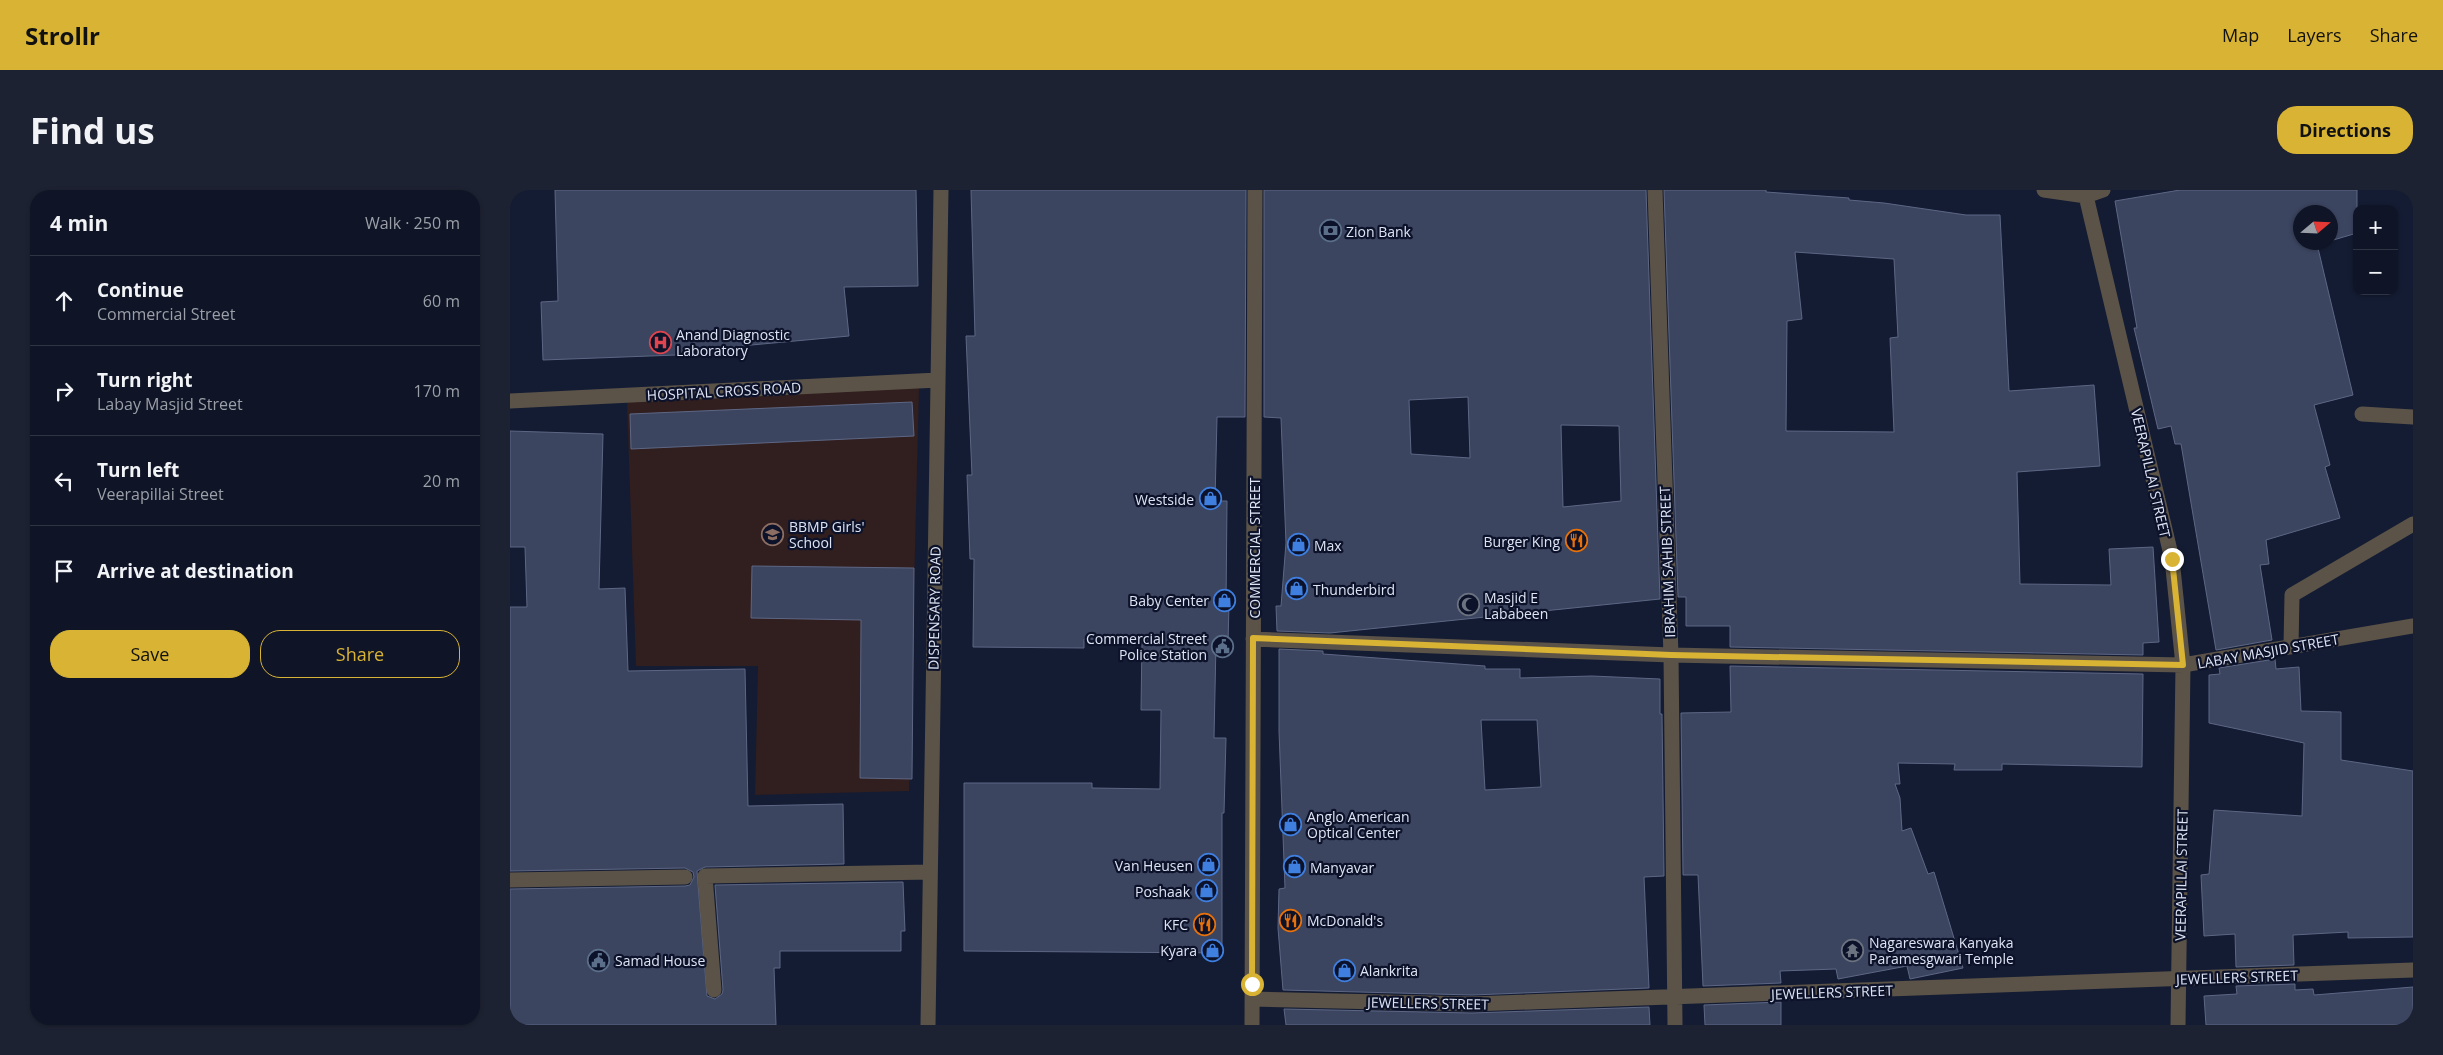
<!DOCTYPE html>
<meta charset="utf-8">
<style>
body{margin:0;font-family:"Open Sans",sans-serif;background:#1d2232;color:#f1f3f6}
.controls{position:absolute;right:15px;top:15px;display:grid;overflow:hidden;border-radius:10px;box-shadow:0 1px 4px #0004}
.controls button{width:45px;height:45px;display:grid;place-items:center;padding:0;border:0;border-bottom:1px solid #2f3443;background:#0f1526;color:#f1f3f6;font:25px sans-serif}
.compass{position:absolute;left:1783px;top:15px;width:45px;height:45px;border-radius:50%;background:#0f1526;box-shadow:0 1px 4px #0004;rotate:71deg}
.stop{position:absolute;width:15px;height:15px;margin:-11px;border:4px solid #d9b334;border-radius:50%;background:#fff}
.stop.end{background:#d9b334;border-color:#fff;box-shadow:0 1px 5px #0008}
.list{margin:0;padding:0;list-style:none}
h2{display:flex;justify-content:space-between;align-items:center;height:65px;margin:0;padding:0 20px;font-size:21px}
h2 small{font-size:16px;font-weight:400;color:#9b9fa7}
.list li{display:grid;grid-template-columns:32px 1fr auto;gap:15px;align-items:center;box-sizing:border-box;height:90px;padding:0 20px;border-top:1px solid #2f3443}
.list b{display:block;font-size:19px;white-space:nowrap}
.list p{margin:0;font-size:16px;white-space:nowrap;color:#9b9fa7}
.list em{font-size:16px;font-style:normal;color:#9b9fa7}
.actions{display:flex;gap:10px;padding:15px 20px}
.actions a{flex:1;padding:11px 0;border:1px solid #d9b334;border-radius:20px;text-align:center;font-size:18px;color:#d9b334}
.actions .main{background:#d9b334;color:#111}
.icon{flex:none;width:28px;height:28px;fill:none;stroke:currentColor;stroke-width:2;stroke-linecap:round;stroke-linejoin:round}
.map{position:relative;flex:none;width:1903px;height:835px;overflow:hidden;border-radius:20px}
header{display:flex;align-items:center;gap:30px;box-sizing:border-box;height:70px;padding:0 25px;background:#d9b334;color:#111}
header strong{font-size:24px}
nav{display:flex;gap:28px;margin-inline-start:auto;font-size:18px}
.intro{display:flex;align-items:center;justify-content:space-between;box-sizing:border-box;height:120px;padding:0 30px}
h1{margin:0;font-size:35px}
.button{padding:12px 22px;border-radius:20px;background:#d9b334;color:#111;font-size:18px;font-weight:700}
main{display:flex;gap:30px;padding:0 30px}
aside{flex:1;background:#0f1526;border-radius:20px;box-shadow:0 1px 4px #0004}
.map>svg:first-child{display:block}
.education{fill:#311e1f}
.building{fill:#3c4560;stroke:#5d6784;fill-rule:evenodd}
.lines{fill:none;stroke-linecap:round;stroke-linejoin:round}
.minor{stroke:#5b5348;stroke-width:15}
.route{stroke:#d9b334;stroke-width:6}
.labels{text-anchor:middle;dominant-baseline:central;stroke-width:4.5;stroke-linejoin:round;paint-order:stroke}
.poi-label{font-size:14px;fill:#dee4f4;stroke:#0c1229;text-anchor:start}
.street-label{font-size:14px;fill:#dee4f4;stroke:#0c1229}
</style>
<header>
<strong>Strollr</strong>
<nav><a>Map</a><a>Layers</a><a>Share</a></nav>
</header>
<div class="intro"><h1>Find us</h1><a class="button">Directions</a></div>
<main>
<aside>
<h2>4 min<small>Walk · 250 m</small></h2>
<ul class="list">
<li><svg class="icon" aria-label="ahead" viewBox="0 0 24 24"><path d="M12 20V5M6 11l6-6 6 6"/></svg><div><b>Continue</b><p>Commercial Street</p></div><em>60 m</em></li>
<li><svg class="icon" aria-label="right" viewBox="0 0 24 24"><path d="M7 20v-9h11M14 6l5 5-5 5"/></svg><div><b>Turn right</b><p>Labay Masjid Street</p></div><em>170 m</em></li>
<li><svg class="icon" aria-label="left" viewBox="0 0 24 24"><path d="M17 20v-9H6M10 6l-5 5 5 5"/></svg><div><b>Turn left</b><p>Veerapillai Street</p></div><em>20 m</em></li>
<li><svg class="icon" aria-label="arrive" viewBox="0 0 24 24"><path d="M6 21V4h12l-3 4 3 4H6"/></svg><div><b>Arrive at destination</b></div></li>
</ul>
<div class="actions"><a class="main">Save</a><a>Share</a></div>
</aside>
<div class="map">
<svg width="1903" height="835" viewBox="0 0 1903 835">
<rect width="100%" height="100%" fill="#141c33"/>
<path class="education" d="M409,197L399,601L245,605L248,476H126L117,212Z"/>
<path class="building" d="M45,0H406L408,96L334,97L339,146L220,157V163L33,170L31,112L48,111Z
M461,0H736L735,227H707L705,311H717L716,415H719L718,453H706L704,548H716L714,623H712V763L454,761V593H582V598L650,599L651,520H631L632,450L574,449V458L463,457L464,369H460L457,285H462L456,146H465Z
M754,0H1136L1150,409L820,443L767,441L766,416H771L776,353L771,228L754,227ZM958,207L960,268L901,264L899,210ZM1051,235L1109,236L1111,311L1053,317Z
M1154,0H1256V2L1339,8V10L1374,13L1456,25H1490L1499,201L1584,195L1590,276L1507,282L1510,394L1601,395L1599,359L1643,357L1649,452L1633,453V465L1220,457V436H1176V407H1168ZM1285,62L1384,69L1388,147L1380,148L1384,242L1276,241L1277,131L1292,129Z
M1670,0H1847V43L1820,51V22H1790V52H1813L1807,54L1843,205L1804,215L1820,275L1815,277L1830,328L1756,350L1759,374L1750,375L1762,450L1706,460L1671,254H1665L1661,236L1648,239L1624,138H1627L1605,11Z
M402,212L404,246L121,259L120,224Z
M0,241L93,244L89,399L115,398L118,481L235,479L238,616L333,614L334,674L195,677L187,681L197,806L205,809L212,804L213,800L205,695L393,692L395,741H391V761H270V778H264L266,835H0V699L175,696L180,695L184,687L183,682L175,678L0,681V417H17L15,357H0Z
M242,376L404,378L402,589L350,588L351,430L241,428Z
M769,459L813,461V464L975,476V479H1010V488L1082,486L1150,489V524H1152L1154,686L1134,687L1139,798L962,805L773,800L768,738L769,699L775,698L769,541ZM971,530H1027L1031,597L975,600Z
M1765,469L1766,479L1789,477L1791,521L1831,522V570L1903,581V747L1838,748V742L1783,745L1784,775L1726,777L1725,744L1694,746L1691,685L1699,684L1704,620L1792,626L1794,553L1699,533V485L1710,484L1709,478Z
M1220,476L1633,484L1632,577L1492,574V580H1444L1445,574L1388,573L1390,594H1385L1390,608L1392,641L1401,638L1418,684L1424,682L1453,778L1400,789L1397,776L1328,789L1326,779L1270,781L1271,793L1193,796L1188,685H1173L1171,523L1221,522Z
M1785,794V800L1803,799L1804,805L1903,797V835H1696L1694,806L1727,804L1726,796Z
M1271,812V835H1195L1194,815Z
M1139,817L1140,835H776L774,819L962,823Z"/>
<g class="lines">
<path class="minor" d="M1145,0L1161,465L1165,835
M1534,0L1576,6L1593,0
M1576,6L1662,369L1673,475L1668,835
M0,211L428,190
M1852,224L1903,227
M743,449L1161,465L1673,475L1903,436
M1781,456L1782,405L1903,334
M0,690L175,687
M204,800L195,686L420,682
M742,809L962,814L1903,780
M418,835L431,0
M742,835L745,0"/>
</g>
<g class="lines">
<path class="route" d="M742,794L743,448L1161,465L1673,475L1662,369"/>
</g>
<defs>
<symbol id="bank-ring" viewBox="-11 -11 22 22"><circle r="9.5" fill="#0c1229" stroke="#5c6f8a" stroke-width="1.5"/><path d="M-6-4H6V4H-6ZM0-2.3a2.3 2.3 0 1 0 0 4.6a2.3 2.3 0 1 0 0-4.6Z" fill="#5c6f8a"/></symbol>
<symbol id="hospital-ring" viewBox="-11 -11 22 22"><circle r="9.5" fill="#0c1229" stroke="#e0444e" stroke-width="1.5"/><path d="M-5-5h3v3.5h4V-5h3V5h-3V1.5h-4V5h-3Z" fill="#e0444e"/></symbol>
<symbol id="shop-ring" viewBox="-11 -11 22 22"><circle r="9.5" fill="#0c1229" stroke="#3f7fe0" stroke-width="1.5"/><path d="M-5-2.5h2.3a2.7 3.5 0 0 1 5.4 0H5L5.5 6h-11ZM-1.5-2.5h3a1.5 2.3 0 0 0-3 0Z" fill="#3f7fe0"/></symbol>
<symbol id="school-ring" viewBox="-11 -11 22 22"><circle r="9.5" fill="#0c1229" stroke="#8d6e63" stroke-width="1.5"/><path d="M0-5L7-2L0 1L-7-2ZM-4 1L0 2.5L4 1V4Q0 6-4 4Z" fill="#8d6e63"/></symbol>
<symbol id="restaurant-ring" viewBox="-11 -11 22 22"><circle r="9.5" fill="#0c1229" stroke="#e8710a" stroke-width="1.5"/><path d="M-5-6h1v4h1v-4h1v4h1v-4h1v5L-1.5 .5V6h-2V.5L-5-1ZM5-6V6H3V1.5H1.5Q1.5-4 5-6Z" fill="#e8710a"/></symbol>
<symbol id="mosque-ring" viewBox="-11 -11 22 22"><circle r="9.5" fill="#0c1229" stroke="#6b7280" stroke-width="1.5"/><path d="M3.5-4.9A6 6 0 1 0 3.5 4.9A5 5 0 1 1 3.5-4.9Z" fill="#6b7280"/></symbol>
<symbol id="civic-ring" viewBox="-11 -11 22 22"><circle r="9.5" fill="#0c1229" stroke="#5c6f8a" stroke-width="1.5"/><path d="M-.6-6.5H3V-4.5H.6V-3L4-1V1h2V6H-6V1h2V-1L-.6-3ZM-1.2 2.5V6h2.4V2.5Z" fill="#5c6f8a"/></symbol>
<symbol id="temple-ring" viewBox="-11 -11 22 22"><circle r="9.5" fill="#0c1229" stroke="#6b7280" stroke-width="1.5"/><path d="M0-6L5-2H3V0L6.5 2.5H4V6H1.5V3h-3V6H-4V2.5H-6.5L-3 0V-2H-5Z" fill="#6b7280"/></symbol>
</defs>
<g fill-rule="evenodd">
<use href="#bank-ring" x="808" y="28" width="25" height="25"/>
<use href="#hospital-ring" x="138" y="140" width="25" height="25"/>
<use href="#shop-ring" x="688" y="296" width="25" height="25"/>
<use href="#school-ring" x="250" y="332" width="25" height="25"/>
<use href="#restaurant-ring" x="1054" y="338" width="25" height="25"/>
<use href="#shop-ring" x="776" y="342" width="25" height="25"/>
<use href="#shop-ring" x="774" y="386" width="25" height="25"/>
<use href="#shop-ring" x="702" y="398" width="25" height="25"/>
<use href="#mosque-ring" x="946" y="402" width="25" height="25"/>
<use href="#civic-ring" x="700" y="444" width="25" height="25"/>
<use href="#shop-ring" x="768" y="622" width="25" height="25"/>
<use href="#shop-ring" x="686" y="662" width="25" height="25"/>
<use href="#shop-ring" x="772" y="664" width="25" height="25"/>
<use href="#shop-ring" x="684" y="688" width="25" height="25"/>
<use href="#restaurant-ring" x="768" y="718" width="25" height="25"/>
<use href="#restaurant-ring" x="682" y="722" width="25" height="25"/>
<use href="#shop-ring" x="690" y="748" width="25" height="25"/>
<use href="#temple-ring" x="1330" y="748" width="25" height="25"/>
<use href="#civic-ring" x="76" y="758" width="25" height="25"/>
<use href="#shop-ring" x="822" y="768" width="25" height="25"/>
</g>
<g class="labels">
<g class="poi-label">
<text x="836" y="41">Zion Bank</text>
<text x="166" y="144">Anand Diagnostic<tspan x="166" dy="16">Laboratory</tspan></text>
<text x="684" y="309" text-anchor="end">Westside</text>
<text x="279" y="336">BBMP Girls'<tspan x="279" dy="16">School</tspan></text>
<text x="1050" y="351" text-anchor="end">Burger King</text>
<text x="804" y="355">Max</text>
<text x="803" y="399">Thunderbird</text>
<text x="974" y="407">Masjid E<tspan x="974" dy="16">Lababeen</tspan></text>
<text x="699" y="410" text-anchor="end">Baby Center</text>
<text x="697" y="448" text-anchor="end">Commercial Street<tspan x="697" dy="16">Police Station</tspan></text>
<text x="797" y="626">Anglo American<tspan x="797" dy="16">Optical Center</tspan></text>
<text x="683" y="675" text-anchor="end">Van Heusen</text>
<text x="800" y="677">Manyavar</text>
<text x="680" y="701" text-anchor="end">Poshaak</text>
<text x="797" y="730">McDonald's</text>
<text x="678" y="734" text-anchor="end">KFC</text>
<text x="1359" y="752">Nagareswara Kanyaka<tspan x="1359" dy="16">Paramesgwari Temple</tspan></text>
<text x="687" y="760" text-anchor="end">Kyara</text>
<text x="105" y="770">Samad House</text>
<text x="850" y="780">Alankrita</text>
</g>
<g class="street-label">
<text transform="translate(214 201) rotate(-3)">HOSPITAL CROSS ROAD</text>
<text transform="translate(1641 283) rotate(77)">VEERAPILLAI STREET</text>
<text transform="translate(744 358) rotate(-90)">COMMERCIAL STREET</text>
<text transform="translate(1157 372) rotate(-92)">IBRAHIM SAHIB STREET</text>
<text transform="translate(424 418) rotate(-89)">DISPENSARY ROAD</text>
<text transform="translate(1758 461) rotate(-10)">LABAY MASJID STREET</text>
<text transform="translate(1671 685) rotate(-89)">VEERAPILLAI STREET</text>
<text transform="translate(1727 787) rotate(-2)">JEWELLERS STREET</text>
<text transform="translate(1322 802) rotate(-2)">JEWELLERS STREET</text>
<text transform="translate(918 813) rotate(1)">JEWELLERS STREET</text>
</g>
</g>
</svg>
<div class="controls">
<button>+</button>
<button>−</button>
</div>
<svg class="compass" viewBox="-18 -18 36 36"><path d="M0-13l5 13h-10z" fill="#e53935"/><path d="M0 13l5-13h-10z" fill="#9b9fa7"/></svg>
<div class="stop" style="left:742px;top:794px"></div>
<div class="stop end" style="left:1662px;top:369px"></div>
</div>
</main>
